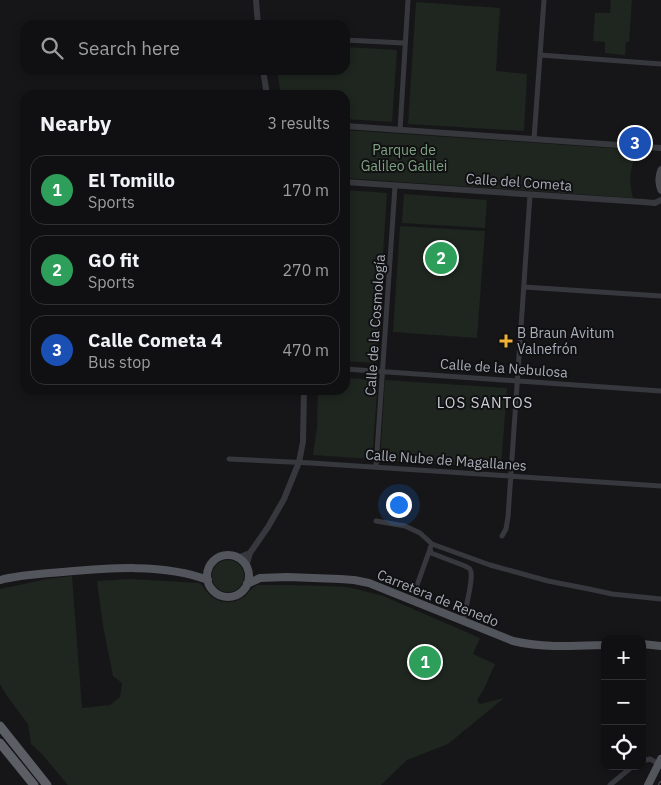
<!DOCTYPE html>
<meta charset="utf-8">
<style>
body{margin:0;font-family:"IBM Plex Sans",sans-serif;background:#19191b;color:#f1f3f6}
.controls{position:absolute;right:15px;bottom:15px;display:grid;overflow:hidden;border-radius:10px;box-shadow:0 2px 8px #0003}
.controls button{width:45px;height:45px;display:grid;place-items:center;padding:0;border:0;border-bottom:1px solid #303032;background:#101012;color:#f1f3f6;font:25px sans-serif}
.you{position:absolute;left:398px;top:504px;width:18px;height:18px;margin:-12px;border:4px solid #fff;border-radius:50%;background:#1a73e8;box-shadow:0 0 0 8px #1a73e833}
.badge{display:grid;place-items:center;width:32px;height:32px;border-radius:50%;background:#1a73e8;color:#fff;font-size:16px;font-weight:700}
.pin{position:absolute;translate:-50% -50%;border:2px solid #fff;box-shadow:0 1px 5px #0006}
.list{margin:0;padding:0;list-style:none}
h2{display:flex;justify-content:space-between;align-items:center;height:65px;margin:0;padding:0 20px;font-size:21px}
h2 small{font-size:16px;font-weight:400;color:#9c9d9f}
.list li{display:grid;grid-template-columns:32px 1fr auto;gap:15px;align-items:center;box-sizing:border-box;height:70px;margin:0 10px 10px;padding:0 10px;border:1px solid #303032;border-radius:15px}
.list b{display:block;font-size:19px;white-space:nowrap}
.list p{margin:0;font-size:16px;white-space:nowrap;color:#9c9d9f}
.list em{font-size:16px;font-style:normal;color:#9c9d9f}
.icon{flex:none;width:28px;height:28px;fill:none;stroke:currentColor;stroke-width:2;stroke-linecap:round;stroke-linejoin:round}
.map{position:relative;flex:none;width:661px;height:785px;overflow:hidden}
.search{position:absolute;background:#101012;box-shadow:0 2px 8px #0003;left:20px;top:20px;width:330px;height:55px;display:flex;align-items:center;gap:12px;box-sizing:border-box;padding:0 18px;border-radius:15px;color:#9c9d9f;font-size:19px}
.panel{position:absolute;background:#101012;box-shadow:0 2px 8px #0003;left:20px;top:90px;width:330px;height:305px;border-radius:15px}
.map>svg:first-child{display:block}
.green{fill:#1e261f}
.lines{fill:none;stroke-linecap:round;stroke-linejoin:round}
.minor{stroke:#37383d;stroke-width:5}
.tertiary{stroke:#37383d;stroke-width:6}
.secondary{stroke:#45474d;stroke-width:7}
.primary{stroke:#53555c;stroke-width:8}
.trunk{stroke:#5b5e65;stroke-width:9}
.rail-casing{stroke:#4a4c52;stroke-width:4}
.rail{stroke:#111113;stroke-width:2;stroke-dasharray:5.5;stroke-linecap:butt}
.poi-dot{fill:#f2b134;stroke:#111113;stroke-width:2}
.labels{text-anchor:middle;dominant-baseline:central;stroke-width:4;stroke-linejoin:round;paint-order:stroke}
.park-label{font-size:14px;fill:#7fa381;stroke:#111113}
.street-label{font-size:14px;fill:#a8adb8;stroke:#111113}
.poi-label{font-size:14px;fill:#a8adb8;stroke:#111113;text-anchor:start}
.neighbourhood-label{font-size:15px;letter-spacing:1px;fill:#c9ccd4;stroke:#111113}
</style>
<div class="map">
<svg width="661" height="785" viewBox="0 0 661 785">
<rect width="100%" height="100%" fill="#161618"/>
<path class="green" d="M611,0H632L629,42H626L625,55L605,53V42L593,41L595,13H610Z
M416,2L500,8L496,71L527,74L524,131L408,124Z
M345,47L397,50L392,122L345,119V95H281L277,70H345Z
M345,130L639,150C630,165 628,180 633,198L345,178Z
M345,190L387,193L376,363L345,361Z
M404,194L487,200L485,228L402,223Z
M400,226L485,231L477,338L393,332Z
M345,378L378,380L372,459L313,455L317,427L318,390H345Z
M385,380L507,388L501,468L380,460Z
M212 576a16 16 0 1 1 32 0a16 16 0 1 1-32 0Z
M72,576L82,708L110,705L120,697L122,683L113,676L103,626L97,581L130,579L200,583C204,587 206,592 210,595C220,605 237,604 246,595C251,590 252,587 258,585H291L326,586L346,587L356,589L383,596L480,638L473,654L495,664L484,689L477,700L480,704L504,698L448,744L407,760L381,785H68L41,753L31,744L28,724L7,696L0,684V589L47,579Z"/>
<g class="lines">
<path class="minor" d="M345,40L404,43
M540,55L661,64
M400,130L408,0
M534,139L544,0
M524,287L661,296
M345,369L661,391
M229,459L311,463L661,486
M376,467L395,186
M376,521L405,526L420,533L432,544L490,565L548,581L589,589L612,594L661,599
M502,536L506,529L508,517L530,195
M432,544L430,548L431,553L465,566C469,568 470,568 471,572C473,582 465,610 463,621
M416,588L430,549
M642,761L650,759L659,764
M610,785L633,766"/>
<path class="tertiary" d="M256,0L258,25
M263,70L267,95
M345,126L661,148
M345,182L643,202L655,203L661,200
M237,558L250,553
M246,567L250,553L268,527L284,499L299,462L303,442L304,390"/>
<path class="secondary" d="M661,170C658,177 658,183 661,190"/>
<path class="primary" d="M207 576a21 21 0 1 1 42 0a21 21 0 1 1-42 0Z
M0,580C20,575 41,574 62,572C108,568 164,563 208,580
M247,584L260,578L287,577L340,579L354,580L369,583L513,641C543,648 574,646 605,645
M642,644L661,646
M648,785L661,759"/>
<path class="trunk" d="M0,726L47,785
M0,743L34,785"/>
<defs>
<path id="rail" d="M660,785L661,783"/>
</defs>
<use href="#rail" class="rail-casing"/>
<use href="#rail" class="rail"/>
</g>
<path class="poi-dot" d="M503.5 333.5h5v5h5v5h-5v5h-5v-5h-5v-5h5z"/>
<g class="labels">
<g class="park-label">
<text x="404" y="150">Parque de<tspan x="404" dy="16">Galileo Galilei</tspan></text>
</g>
<g class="street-label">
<text transform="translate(519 182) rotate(4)">Calle del Cometa</text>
<text transform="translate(375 325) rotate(-86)">Calle de la Cosmología</text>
<text transform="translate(504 368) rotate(4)">Calle de la Nebulosa</text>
<text transform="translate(446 460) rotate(4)">Calle Nube de Magallanes</text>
<text transform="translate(438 598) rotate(22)">Carretera de Renedo</text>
</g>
<g class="poi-label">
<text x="517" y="333">B Braun Avitum<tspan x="517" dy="16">Valnefrón</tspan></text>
</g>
<g class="neighbourhood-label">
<text x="485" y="402">LOS SANTOS</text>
</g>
</g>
</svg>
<div class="controls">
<button>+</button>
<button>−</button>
<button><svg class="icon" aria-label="locate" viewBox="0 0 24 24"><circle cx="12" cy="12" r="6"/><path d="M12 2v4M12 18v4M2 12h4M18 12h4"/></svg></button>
</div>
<div class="you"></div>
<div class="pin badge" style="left:425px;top:662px;background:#2e9e5b">1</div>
<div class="pin badge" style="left:441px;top:258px;background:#2e9e5b">2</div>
<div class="pin badge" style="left:635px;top:143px;background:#1a4fb4">3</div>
<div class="search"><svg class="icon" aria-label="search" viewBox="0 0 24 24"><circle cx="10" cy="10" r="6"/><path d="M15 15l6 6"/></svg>Search here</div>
<section class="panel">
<h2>Nearby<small>3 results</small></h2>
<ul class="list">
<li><span class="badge" style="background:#2e9e5b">1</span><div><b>El Tomillo</b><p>Sports</p></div><em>170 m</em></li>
<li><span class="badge" style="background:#2e9e5b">2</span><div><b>GO fit</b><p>Sports</p></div><em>270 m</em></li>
<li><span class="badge" style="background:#1a4fb4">3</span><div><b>Calle Cometa 4</b><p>Bus stop</p></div><em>470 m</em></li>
</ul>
</section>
</div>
